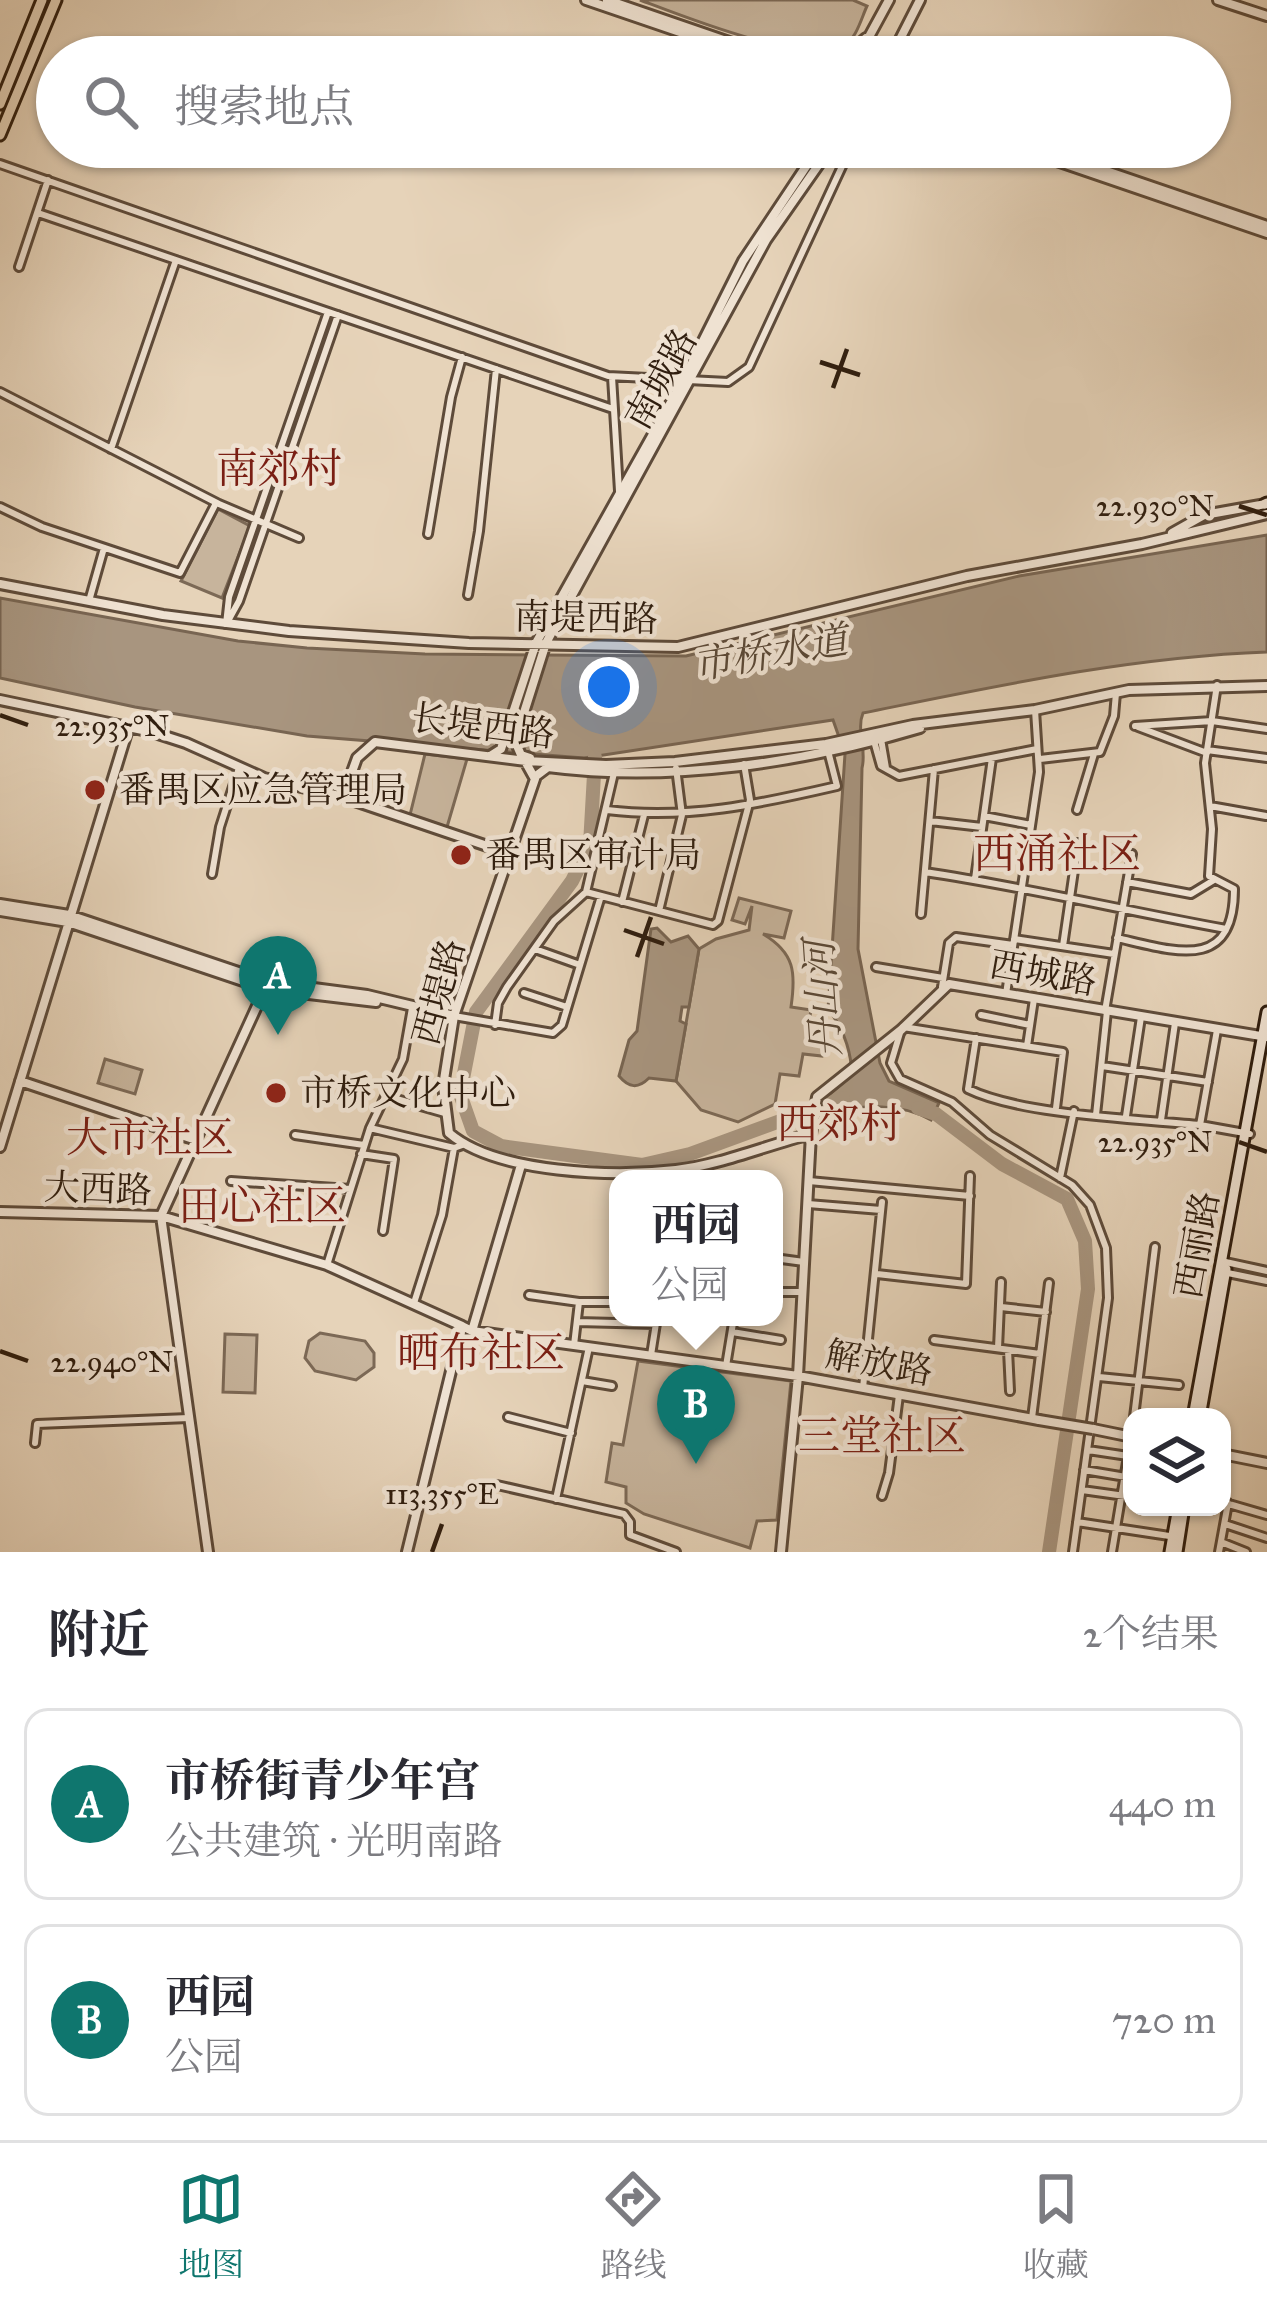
<!DOCTYPE html>
<html lang="zh">
<meta charset="utf-8">
<style>
body{margin:0;font-family:"IM FELL Great Primer","Noto Serif SC",serif;background:#f7f7f7;color:#2b2b33}
.controls{position:absolute;right:36px;bottom:36px;display:grid;overflow:hidden;border-radius:24px;box-shadow:0 3px 9px #0004}
.controls button{width:108px;height:108px;display:grid;place-items:center;padding:0;border:0;border-bottom:3px solid #e1e1e2;background:#fff;color:#2b2b33;font:60px sans-serif}
.you{position:absolute;left:609px;top:687px;width:42px;height:42px;margin:-30px;border:9px solid #fff;border-radius:50%;background:#1a73e8;box-shadow:0 0 0 18px #1a73e833}
.badge{display:grid;place-items:center;width:78px;height:78px;border-radius:50%;background:#0f766e;color:#fff;font-size:39px;font-weight:700}
.pin{position:absolute;translate:-50% -99px;filter:drop-shadow(0 3px 6px #0008)}
.pin::after{content:'';position:absolute;top:63px;width:42px;height:36px;background:inherit;clip-path:polygon(0 0,100% 0,50% 100%)}
.popup{position:absolute;left:609px;top:1170px;width:174px;height:156px;box-sizing:border-box;display:grid;place-content:center;border-radius:24px;background:#fff;filter:drop-shadow(0 3px 9px #0005);font-size:39px;white-space:nowrap;color:#7c7c81}
.popup b{font-size:45px;color:#2b2b33}
.popup::after{content:'';position:absolute;left:50%;top:100%;margin-left:-24px;border:24px solid transparent;border-top-color:#fff}
.list{margin:0;padding:0;list-style:none}
h2{display:flex;justify-content:space-between;align-items:center;height:156px;margin:0;padding:0 48px;font-size:51px}
h2 small{font-size:39px;font-weight:400;color:#7c7c81}
.list li{display:grid;grid-template-columns:78px 1fr auto;gap:36px;align-items:center;box-sizing:border-box;height:192px;margin:0 24px 24px;padding:0 24px;border:3px solid #e1e1e2;border-radius:24px}
.list b{display:block;font-size:45px;white-space:nowrap}
.list p{margin:0;font-size:39px;white-space:nowrap;color:#7c7c81}
.list em{font-size:39px;font-style:normal;color:#7c7c81}
.icon{flex:none;width:66px;height:66px;fill:none;stroke:currentColor;stroke-width:2;stroke-linecap:round;stroke-linejoin:round}
.map{position:relative;flex:none;width:1267px;height:1552px;overflow:hidden}
.search{position:absolute;background:#fff;box-shadow:0 3px 9px #0004;left:36px;right:36px;top:36px;height:132px;display:flex;align-items:center;gap:30px;box-sizing:border-box;padding:0 42px;border-radius:66px;color:#7c7c81;font-size:45px}
.sheet{height:588px;background:#fff}
nav{display:flex;justify-content:space-around;align-items:center;box-sizing:border-box;height:168px;border-top:3px solid #e1e1e2;background:#fff;font-size:33px;color:#7c7c81}
nav a{display:grid;justify-items:center;gap:6px}
nav .on{color:#0f766e}
.map>svg:first-child{display:block}
.green{fill:#c7b49c;stroke:#7c6956;stroke-width:3}
.water{fill:#a8957f;stroke:#786552;stroke-width:3}
.lines{fill:none;stroke-linecap:round;stroke-linejoin:round}
.river{stroke:#a8957f;stroke-width:14}
.minor-casing{stroke:#5e4b3a;stroke-width:12}
.tertiary-casing{stroke:#5e4b3a;stroke-width:14}
.secondary-casing{stroke:#301e0f;stroke-width:15}
.primary-casing{stroke:#301e0f;stroke-width:15}
.minor{stroke:#efe2d2;stroke-width:6}
.tertiary{stroke:#efe2d2;stroke-width:8}
.secondary{stroke:#efe2d2;stroke-width:9}
.primary{stroke:#e6d3b9;stroke-width:9}
.tertiary-bridge-casing{stroke:#5e4b3a;stroke-width:14;stroke-linecap:butt}
.tertiary-bridge{stroke:#efe2d2;stroke-width:8}
.ticks{fill:none;stroke:#301e0f;stroke-width:4.5}
.poi-dot{fill:#8f2418;stroke:#efe2d2;stroke-width:4.5}
.labels{text-anchor:middle;dominant-baseline:central;stroke-width:9;stroke-linejoin:round;paint-order:stroke}
.street-label{font-size:36px;fill:#301e0f;stroke:#efe2d2}
.poi-label{font-size:36px;fill:#301e0f;stroke:#efe2d2;text-anchor:start}
.water-label{font-size:39px;font-style:italic;fill:#5a4836;stroke:#efe2d2}
.quarter-label{font-size:42px;fill:#7a1f14;stroke:#efe2d2}
.ticks-label{font-size:30px;text-anchor:middle;fill:#301e0f;stroke:#efe2d2;stroke-width:9;stroke-linejoin:round;paint-order:stroke}
</style>
<div class="map">
<svg width="1267" height="1552" viewBox="0 0 1267 1552">
<rect width="100%" height="100%" fill="#e6d3b9"/>
<filter id="stains"><feTurbulence type="fractalNoise" baseFrequency=".00167" numOctaves="4"/><feColorMatrix values="0 0 0 0 .2 0 0 0 0 .09 0 0 0 0 .02 0 0 0 .5 -.17"/></filter>
<radialGradient id="worn" r=".72"><stop offset=".6" stop-color="#630" stop-opacity="0"/><stop offset="1" stop-color="#630" stop-opacity=".3"/></radialGradient>
<path class="green" d="M640,0H853L867,6C861,19 856,40 843,46C806,66 680,15 640,0Z
M218,509L250,526L222,598L181,581Z
M425,754L467,759L447,827L410,815Z
M739,898L791,911L784,938L763,934C795,953 796,973 791,1007L811,1010L809,1022L827,1025L822,1056L803,1054L799,1076L780,1074L775,1104L738,1122L701,1110L676,1081L699,949L716,939L749,930L752,906L745,924L732,920Z
M105,1059L142,1070L135,1094L98,1083Z
M320,1333L365,1341L374,1353V1367L356,1380L315,1371L305,1358L309,1341Z
M225,1334L257,1335L255,1393L223,1392Z
M638,1361L791,1381L777,1520L757,1521L750,1548L644,1514L626,1503V1487L606,1482L612,1443L623,1445Z"/>
<path class="water" d="M1267,535V652C1130,657 997,686 863,713C856,730 867,749 862,768L858,949L880,1063L889,1081L939,1103L931,1120C900,1102 864,1106 830,1111L824,1099L852,1075C851,1050 844,1029 828,1009L845,754L833,720L584,758L307,736L135,707L0,678V598L238,641L307,648L425,654L686,656L1019,576Z
M657,928L671,942L688,936L699,949L689,1007H682L680,1021L686,1024L676,1081L649,1078C638,1089 629,1088 619,1076L629,1040L637,1031L651,929Z"/>
<g class="lines">
<path class="river" d="M595,757L590,845L572,881L476,1012L460,1094L473,1131L501,1146L642,1165L690,1154L843,1098
M918,1108L936,1114L1002,1164L1067,1199L1085,1241L1088,1289L1049,1552"/>
<defs>
<path id="minor" d="M0,164L608,376L728,382L749,367L851,147
M38,213L613,409
M19,267L48,180
M612,377L619,491
M0,392L219,504L299,538
M111,449L176,260
M0,507L42,527L180,573L216,503
M428,534L451,397L462,357
M468,595L479,531L496,369
M89,601L104,548
M228,621L239,601L338,315
M226,624L229,597L328,312
M1135,726L1212,721L1267,729
M1138,727L1207,753
M881,739L886,768
M874,741L881,766L899,776L1037,749
M1207,750L1267,758
M1040,759L1100,752L1114,716L1116,693
M1210,806L1266,816
M607,810C687,820 759,804 837,786L827,747
M1077,810L1094,754
M984,816L1031,825
M930,821L982,827
M925,872C1026,887 1126,911 1226,929
M212,874L220,827L239,768
M975,879L992,758
M1127,882L1191,894L1214,880
M586,892L713,925L718,921L750,800L744,764
M622,902L644,815
M659,911L682,815L676,768
M921,914L934,769
M1117,938C1174,951 1234,973 1234,889L1209,876L1212,829L1205,763L1217,685
M1014,939L1114,954
M1063,946L1078,843
M535,949L580,965
M876,967L943,978
M942,987L949,943L956,937L1013,945
M524,993L567,1007
M1006,994L1039,772L1035,710
M1105,1011L1132,854
M981,1015L1030,1025
M454,1016L553,1033L562,1025L601,896
M495,1025L498,1003L507,987L554,921L586,892L614,773
M903,1027L1063,1052L1056,1108
M1217,1030L1200,1125L1250,1134
M900,1033L891,1063L900,1079L952,1102L990,1135L1072,1185L1090,1205L1106,1248L1108,1298L1073,1552
M976,1038L968,1089C1021,1115 1138,1119 1200,1125
M1027,1046L1034,999
M1102,1066L1208,1082
M386,1096L445,1113
M1096,1115L1107,1011
M1126,1116L1141,1017
M1161,1120L1175,1023
M370,1128L454,1148L465,1144
M295,1135L364,1145
M361,1154L394,1159L383,1231
M1060,1178L1074,1111
M231,1181L350,1189
M809,1181L970,1196
M808,1204L881,1210
M774,1258L804,1262
M1221,1261L1267,1271
M327,1265L370,1128L403,1059L412,1008
M1223,1272L1267,1281
M877,1274L966,1284L970,1176
M774,1292H803
M529,1295L579,1302H618
M414,1303L442,1215L454,1148
M1001,1307L1046,1312
M577,1322L656,1324
M732,1332L781,1340
M934,1340L1040,1354
M574,1345L579,1302
M998,1348L1001,1282
M1008,1350L1010,1391
M651,1355L657,1317
M726,1366L734,1317
M1099,1377L1179,1385
M582,1381L612,1386
M863,1388L882,1202
M508,1417L571,1433
M1134,1417L1155,1247
M1032,1418L1049,1283
M35,1443L37,1424L189,1418
M1088,1450L1128,1456
M1084,1470L1132,1478
M497,1485L624,1514L630,1522V1535L676,1552
M1082,1490L1132,1497
M882,1496L889,1473L899,1395
M556,1499L589,1347
M1222,1502L1267,1515
M1077,1522L1176,1537
M1225,1524L1267,1538
M1221,1542L1246,1552
M1112,1552L1132,1432
M1219,1552L1228,1503"/>
<path id="tertiary" d="M586,0L753,57
M607,0L773,57
M1218,0L1267,16
M844,57L866,38
M858,57L889,0
M891,57L920,0
M1016,147L1267,233
M1036,147L1267,226
M1172,533L1204,515L1266,504
M0,584L163,615L289,631L469,643L678,647L967,576L1142,544L1267,514
M0,700L152,732L186,743L264,778L343,797L511,854
M490,756L501,749L536,643L684,379L743,261L819,147
M530,758L521,755L515,741L546,643L766,240L831,147
M525,761L535,779L454,1016L443,1086L449,1133C497,1174 615,1177 676,1170C720,1165 767,1145 811,1134
M536,776L548,767C669,783 803,763 920,728
M343,797L357,758L375,742L526,761L606,765L675,762L826,744L913,725L1035,710L1129,690L1267,686
M0,904L69,915L268,982L367,995L454,1016
M0,911L68,922L267,989L376,1002
M20,1081L196,1140
M0,1147L129,726
M0,1212L161,1216L327,1265L462,1326
M472,1331L521,1165
M1093,1429L1132,1437
M1222,1454L1267,1463
M208,1552L161,1216L268,982
M407,1552L462,1326L472,1331L798,1376L1039,1420
M781,1552L798,1376L811,1134L817,1097L901,1030L949,984L1267,1037"/>
<path id="secondary" d="M1265,504L1267,503
M1193,1417L1267,1012
M1200,1417L1226,1269
M1170,1552L1178,1507
M1177,1552L1184,1507"/>
<path id="primary" d="M0,104L42,0
M0,135L56,0"/>
</defs>
<use href="#minor" class="minor-casing"/>
<use href="#tertiary" class="tertiary-casing"/>
<use href="#secondary" class="secondary-casing"/>
<use href="#primary" class="primary-casing"/>
<use href="#minor" class="minor"/>
<use href="#tertiary" class="tertiary"/>
<use href="#secondary" class="secondary"/>
<use href="#primary" class="primary"/>
<defs>
<path id="tertiary-bridge" d="M1039,1420L1093,1429"/>
</defs>
<use href="#tertiary-bridge" class="tertiary-bridge-casing"/>
<use href="#tertiary-bridge" class="tertiary-bridge"/>
</g>
<path class="ticks" d="M820,362L860,375M833,388L847,349M1239,506L1267,515M0,715L28,725M624,930L664,944M637,957L651,917M1239,1142L1267,1152M0,1351L28,1361M432,1552L442,1524"/>
<g class="poi-dot">
<circle cx="95" cy="790" r="12"/>
<circle cx="461" cy="855" r="12"/>
<circle cx="276" cy="1093" r="12"/>
</g>
<g class="labels">
<g class="street-label">
<text transform="translate(661 379) rotate(-61)">南城路</text>
<text transform="translate(586 618) rotate(1)">南堤西路</text>
<text transform="translate(483 726) rotate(7)">长堤西路</text>
<text transform="translate(1043 973) rotate(10)">西城路</text>
<text transform="translate(439 992) rotate(-75)">西堤路</text>
<text transform="translate(98 1189) rotate(2)">大西路</text>
<text transform="translate(1197 1245) rotate(-80)">西丽路</text>
<text transform="translate(879 1363) rotate(10)">解放路</text>
</g>
<g class="poi-label">
<text x="119" y="790">番禺区应急管理局</text>
<text x="485" y="855">番禺区审计局</text>
<text x="300" y="1093">市桥文化中心</text>
</g>
<g class="water-label">
<text transform="translate(770 653) rotate(-10)">市桥水道</text>
<text transform="translate(823 999) rotate(-94)">丹山河</text>
</g>
<g class="quarter-label">
<text x="279" y="469">南郊村</text>
<text x="1057" y="854">西涌社区</text>
<text x="839" y="1124">西郊村</text>
<text x="150" y="1138">大市社区</text>
<text x="262" y="1206">田心社区</text>
<text x="481" y="1353">晒布社区</text>
<text x="882" y="1436">三堂社区</text>
</g>
</g>
<g class="ticks-label">
<text x="1155" y="516">22.930°N</text>
<text x="112" y="736">22.935°N</text>
<text x="1155" y="1152">22.935°N</text>
<text x="112" y="1372">22.940°N</text>
<text x="442" y="1504">113.355°E</text>
</g>
<rect width="100%" height="100%" filter="url(#stains)"/>
<rect width="100%" height="100%" fill="url(#worn)"/>
</svg>
<div class="controls">
<button><svg class="icon" aria-label="layers" viewBox="0 0 24 24"><path d="M12 4l9 5-9 5-9-5zM3 14l9 5 9-5"/></svg></button>
</div>
<div class="you"></div>
<div class="pin badge" style="left:278px;top:1035px">A</div>
<div class="pin badge" style="left:696px;top:1464px">B</div>
<div class="popup"><b>西园</b>公园</div>
<div class="search"><svg class="icon" aria-label="search" viewBox="0 0 24 24"><circle cx="10" cy="10" r="6"/><path d="M15 15l6 6"/></svg>搜索地点</div>
</div>
<section class="sheet">
<h2>附近<small>2个结果</small></h2>
<ul class="list">
<li><span class="badge">A</span><div><b>市桥街青少年宫</b><p>公共建筑 · 光明南路</p></div><em>440 m</em></li>
<li><span class="badge">B</span><div><b>西园</b><p>公园</p></div><em>720 m</em></li>
</ul>
</section>
<nav>
<a class="on"><svg class="icon" aria-label="map" viewBox="0 0 24 24"><path d="M3 6l6-2 6 2 6-2v14l-6 2-6-2-6 2zM9 4v14M15 6v14"/></svg>地图</a>
<a><svg class="icon" aria-label="directions" viewBox="0 0 24 24"><path d="M12 3l9 9-9 9-9-9zM9 14v-3h6M13 9l2 2-2 2"/></svg>路线</a>
<a><svg class="icon" aria-label="saved" viewBox="0 0 24 24"><path d="M7 4h10v16l-5-4-5 4z"/></svg>收藏</a>
</nav>
